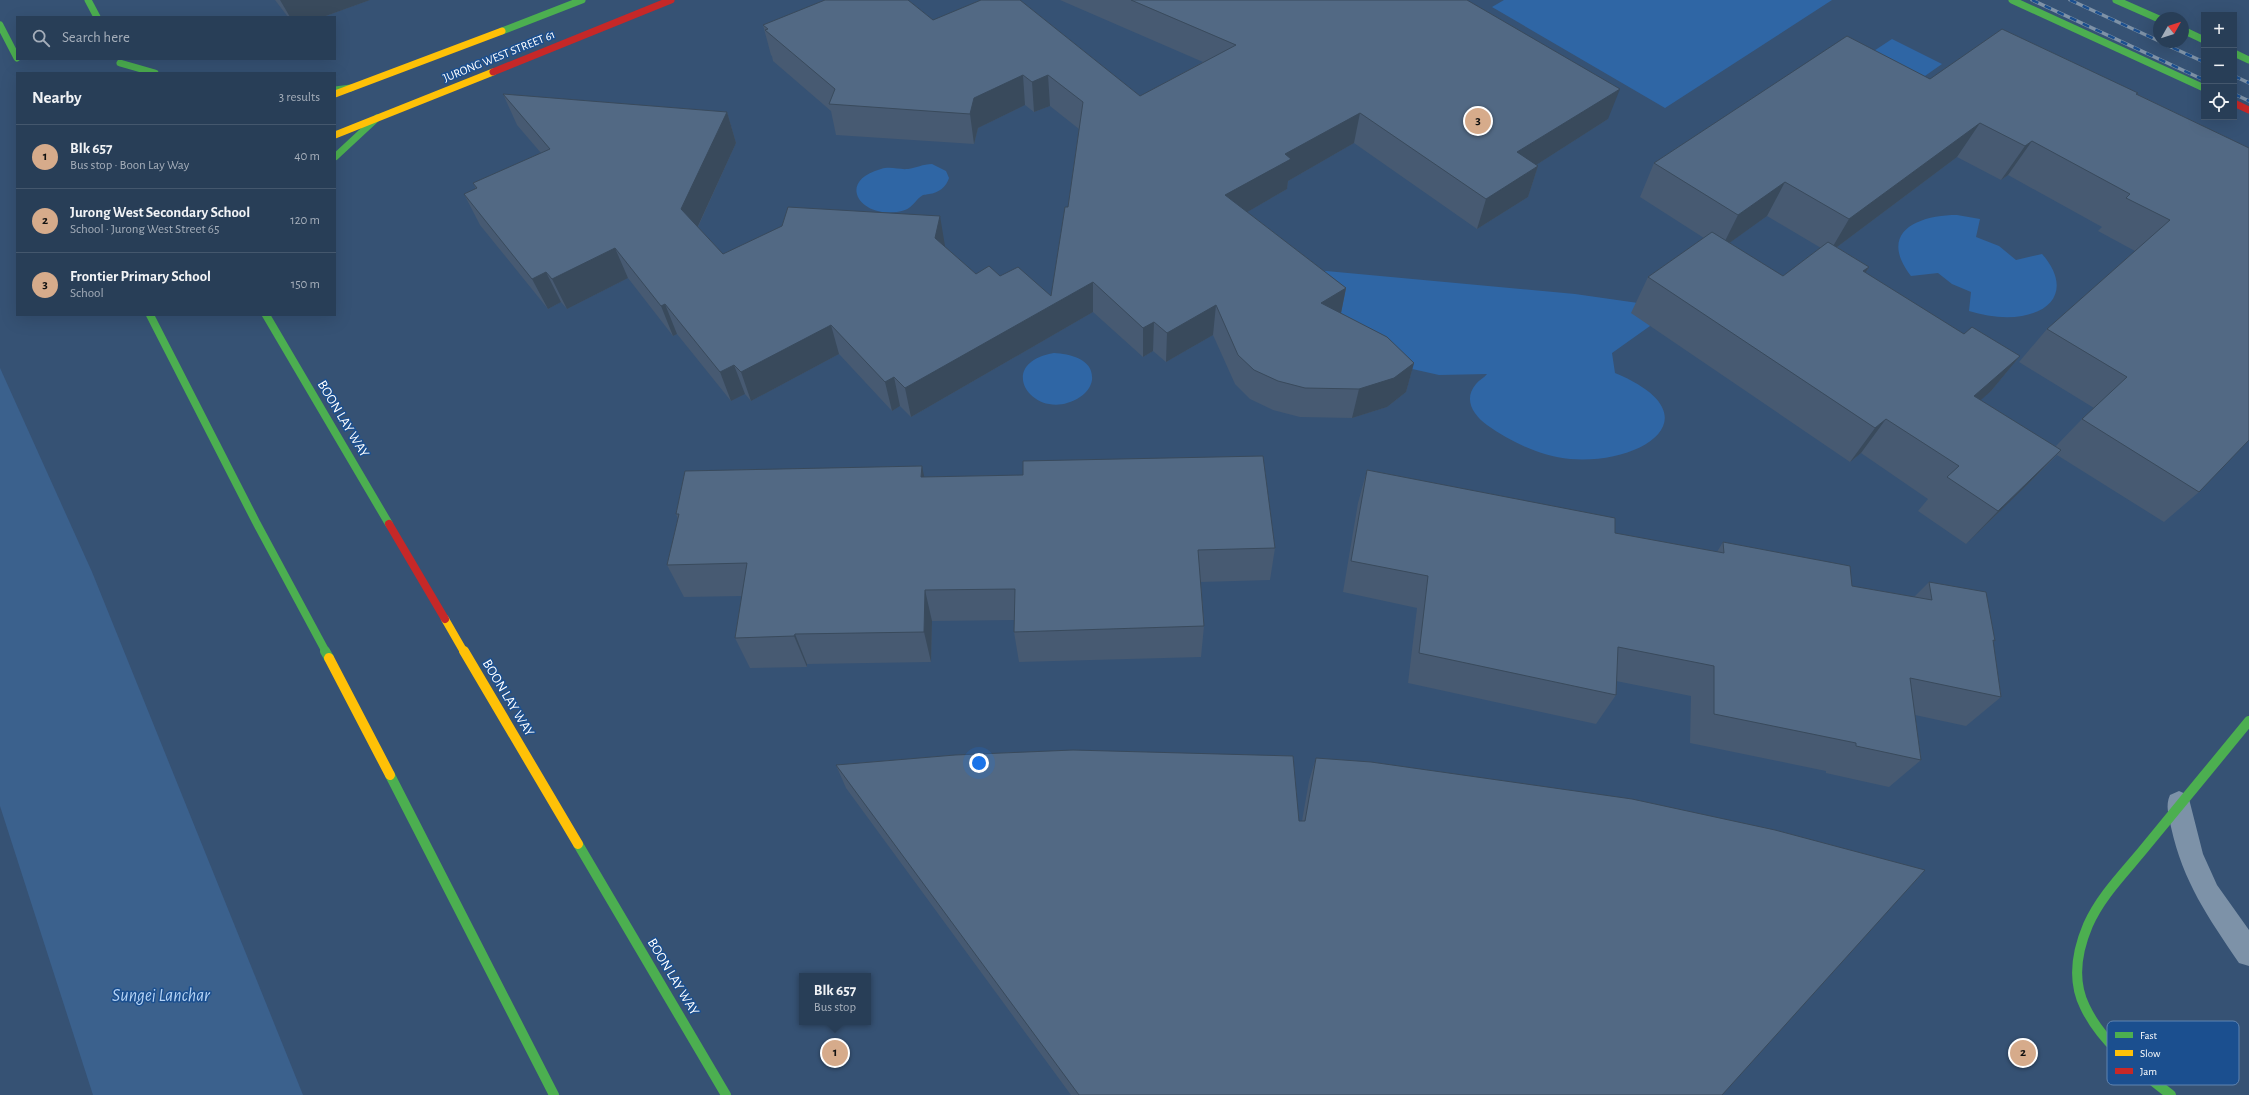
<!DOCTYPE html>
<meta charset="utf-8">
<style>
body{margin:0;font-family:"Alegreya Sans",sans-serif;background:#344961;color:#f1f3f6}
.controls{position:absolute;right:12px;top:12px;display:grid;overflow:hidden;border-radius:0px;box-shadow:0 4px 16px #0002}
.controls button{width:36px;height:36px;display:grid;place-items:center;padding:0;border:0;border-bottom:1px solid #44576d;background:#283e57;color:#f1f3f6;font:20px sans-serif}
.compass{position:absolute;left:2153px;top:12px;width:36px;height:36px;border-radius:50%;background:#283e57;box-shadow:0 4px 16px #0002;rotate:51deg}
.you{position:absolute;left:979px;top:763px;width:14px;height:14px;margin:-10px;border:3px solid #fff;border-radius:50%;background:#1a73e8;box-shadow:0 0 0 6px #1a73e833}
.badge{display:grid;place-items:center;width:26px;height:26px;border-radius:50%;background:#d6ab8b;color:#111;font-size:13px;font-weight:700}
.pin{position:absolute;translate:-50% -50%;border:2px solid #fff;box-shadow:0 1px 4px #0006}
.popup{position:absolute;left:799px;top:973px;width:72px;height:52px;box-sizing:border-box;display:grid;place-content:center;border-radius:0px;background:#283e57;filter:drop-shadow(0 1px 3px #0005);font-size:13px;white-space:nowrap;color:#a5aeba}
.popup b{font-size:15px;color:#f1f3f6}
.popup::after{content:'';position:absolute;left:50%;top:100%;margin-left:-8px;border:8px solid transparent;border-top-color:#283e57}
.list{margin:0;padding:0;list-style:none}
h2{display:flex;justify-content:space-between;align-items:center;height:52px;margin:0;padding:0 16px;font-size:17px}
h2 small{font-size:13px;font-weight:400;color:#a5aeba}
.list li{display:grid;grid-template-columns:26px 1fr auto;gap:12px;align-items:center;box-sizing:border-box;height:64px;padding:0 16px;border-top:1px solid #44576d}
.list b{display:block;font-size:15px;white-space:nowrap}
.list p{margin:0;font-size:13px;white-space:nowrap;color:#a5aeba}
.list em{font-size:13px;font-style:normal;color:#a5aeba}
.icon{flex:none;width:22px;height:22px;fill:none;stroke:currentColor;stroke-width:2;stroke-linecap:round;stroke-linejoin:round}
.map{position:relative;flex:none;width:2249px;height:1095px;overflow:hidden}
.search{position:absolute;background:#283e57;box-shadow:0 4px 16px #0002;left:16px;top:16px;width:320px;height:44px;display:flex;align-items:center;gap:10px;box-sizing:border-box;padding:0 14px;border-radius:0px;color:#a5aeba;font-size:15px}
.panel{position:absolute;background:#283e57;box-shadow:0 4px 16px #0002;left:16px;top:72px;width:320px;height:244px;border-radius:0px}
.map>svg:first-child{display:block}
.green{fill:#2f66a5}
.water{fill:#3b618d}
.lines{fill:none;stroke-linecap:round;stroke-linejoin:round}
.street{fill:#7d92a8;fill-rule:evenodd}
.fast-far2{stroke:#4caf50;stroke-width:7}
.fast-far1{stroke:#4caf50;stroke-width:8}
.fast{stroke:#4caf50;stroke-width:10}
.slow-far2{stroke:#ffc107;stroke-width:7}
.slow-far1{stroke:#ffc107;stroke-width:8}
.slow{stroke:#ffc107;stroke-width:10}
.jam-far1{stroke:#c62828;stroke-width:7}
.jam{stroke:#c62828;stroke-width:8}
.rail-casing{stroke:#7e92a7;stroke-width:3.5}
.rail{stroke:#1b4f8f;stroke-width:2.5;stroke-dasharray:7;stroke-linecap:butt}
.wall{fill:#475a72;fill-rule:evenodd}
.shaded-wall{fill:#394a5c}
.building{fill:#526984;stroke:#394a5c}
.labels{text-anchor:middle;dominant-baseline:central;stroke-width:3;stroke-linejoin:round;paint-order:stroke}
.far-street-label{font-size:12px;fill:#fff;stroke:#1b4f8f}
.street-label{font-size:14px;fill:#fff;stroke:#1b4f8f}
.near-water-label{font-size:18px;font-style:italic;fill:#b5d3f5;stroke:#1b4f8f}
.key{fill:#1b4f8f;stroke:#5f84b1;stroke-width:1}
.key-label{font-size:11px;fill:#fff}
</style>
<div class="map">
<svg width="2249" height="1095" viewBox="0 0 2249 1095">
<rect width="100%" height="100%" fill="#365274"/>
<path class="green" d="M1504,0H1832L1665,108L1492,7Z
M1892,39L1942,64L1902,92L1848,68Z
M932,164L946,171L949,178C946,187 939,193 929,194C929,194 924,195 923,195C916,199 913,207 905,210C863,223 833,182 881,169C891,166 899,170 908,169C916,168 923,164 932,164Z
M1957,215L1980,219L1976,237L1999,246L2016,260L2042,254C2067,282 2060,309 2022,316C2004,319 1986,316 1969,311L1971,292L1952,284L1938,273L1911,276C1877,232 1918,215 1957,215Z
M1283,267L1575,294L1645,304L1650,326L1612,353L1615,373C1716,415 1644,465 1570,459C1540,456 1511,442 1487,425C1473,415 1463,399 1476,384C1479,380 1484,378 1487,374L1439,375L1399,366Z
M1054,353C1070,354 1094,359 1092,380C1091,387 1086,393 1080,397C1036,426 991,364 1054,353Z"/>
<path class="water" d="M0,368L92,572L303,1095H93L0,806Z"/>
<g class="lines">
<path class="street" d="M2179,791L2188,795L2203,854L2217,885L2249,930V966L2239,963C2208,917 2183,882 2171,827C2169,815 2165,806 2170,795Z"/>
<path class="fast-far2" d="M88,0L97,17
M2012,0L2204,88
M2116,0L2159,19
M0,25L17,58
M2183,30L2204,40
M502,31L582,0
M2234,53L2249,60
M120,63L155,73
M335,90L351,88
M335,157L377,118"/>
<path class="fast-far1" d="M150,315L256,522L326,652
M266,315L389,524"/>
<path class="fast" d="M325,651L329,658
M390,775L554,1095
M578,844L726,1095
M2171,1095C2139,1070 2103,1045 2085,1007C2072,981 2077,951 2088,925C2101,895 2127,870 2147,845C2181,804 2215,762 2249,721"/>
<path class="slow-far2" d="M335,94L502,31
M335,135L493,72"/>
<path class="slow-far1" d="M445,619L464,652"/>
<path class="slow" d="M464,651L578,844
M329,658L390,775"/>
<path class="jam-far1" d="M493,72L671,0
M2234,103L2249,110"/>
<path class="jam" d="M389,524L445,619"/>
<defs>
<path id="rail" d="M2032,0L2204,80
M2070,0L2159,41
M2160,42L2204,62
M2234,76L2249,83
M2234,94L2249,101"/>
</defs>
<use href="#rail" class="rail-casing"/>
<use href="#rail" class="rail"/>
</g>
<path class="wall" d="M275,0H370L323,17H288Z
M1060,0H1467L1608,119L1536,165L1538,166L1528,197L1477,229L1354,143L1288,181L1287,189L1247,212L1346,288L1341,313L1414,363L1406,392L1387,407L1352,418L1300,417L1273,410L1250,399L1235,384L1213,335L1166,362L1153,351L1143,357L1093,312L911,417L900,406L892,411L839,354L751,401L745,394L731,401L677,334L673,336L628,278L567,309L561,302L548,309L480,225L464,194L476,189L473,183L541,153L517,125L503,94L727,112L736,143L698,227L723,254L945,247L976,274L1000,276L1051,296L1068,207L1079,129L1050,106L1034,112L1025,105L978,128L974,144L836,135L831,111L773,61L772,56L771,55L763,25L933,20L1140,96L1203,62Z
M1930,79L2138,93L2137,94L2249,148L2199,492L2164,522L2057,455L2028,484L1966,544L1918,511L1928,499L1861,453L1850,462L1631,313L1648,277L1704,238L1640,197L1654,163ZM1957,157L2001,180L2008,175L2102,227L2098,231L2135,251L2047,329L2019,362L2094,408L2082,419L2055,447L1980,400L1991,391L2020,356L1964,334L1865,273L1869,267L1837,247ZM1767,216L1821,248L1783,276L1729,243Z
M1367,470L1615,533L1717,552L1723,542L1852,586L1914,597L1929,582L1995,641L1993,642L2001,697L1966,726L1915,715L1921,760L1889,787L1826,773V771L1690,743L1691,696L1616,681V695L1596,724L1408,683L1417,608L1343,592L1358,503Z
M924,477L1275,548L1270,580L1201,582L1204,626L1201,657L1019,662L1014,632L1015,620L932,621L931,662L807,664V667L750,668L735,638L742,596L684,597L667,565L678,519L676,514Z
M1316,758L1722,1095H1071L846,788L836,765L1302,821L1309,781Z"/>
<path class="shaded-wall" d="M280,0H370L323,17H290Z
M1023,75L1025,105L978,128L974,144L970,114L974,98Z
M1048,75L1050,106L1034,112L1032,82Z
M1620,89L1608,119L1508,183L1517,152Z
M727,112L736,143L692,239L681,209Z
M1360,113L1354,143L1288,181L1287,189L1223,226L1225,195L1285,154Z
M1980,123L1957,157L1829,253L1849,219Z
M2032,141L2008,175L2001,180L2025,146Z
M1538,166L1528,197L1477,229L1486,199Z
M1785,182L1767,216L1721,249L1738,215Z
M940,216L945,246L940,268L935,238Z
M615,248L628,278L567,309L552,279Z
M1869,267L1846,303L1863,271Z
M546,272L561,302L548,309L532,279Z
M1093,282V312L911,417L905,388Z
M1346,288L1340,318L1321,303Z
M665,304L677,334L673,336L661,306Z
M1216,305L1213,335L1166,362L1167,333Z
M1154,322L1153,351L1143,357V328Z
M831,325L839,354L751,401L741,372Z
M2020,356L1991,391L1946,431L1974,396Z
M1414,363L1406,392L1387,407L1352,418L1359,389Z
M734,365L745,394L731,401L720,372Z
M894,377L900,406L892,411L885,382Z
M1886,419L1861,453L1850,462L1875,428Z
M2061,450L2028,484L1966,544L1998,511Z
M922,466L929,500L921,477Z
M925,590L932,621L931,662L924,632Z
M795,634L807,664V667L794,636Z"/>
<path class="building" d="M825,0H908L933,20L981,0H1020L1140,96L1236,45L1131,0H1467L1620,89L1517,152L1538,166L1486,199L1360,113L1285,154L1291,159L1225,195L1346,288L1321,303L1387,337L1414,363L1394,378L1359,389L1305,388L1278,381L1254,370L1238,355L1216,305L1167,333L1154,322L1143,328L1093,282L905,388L894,377L885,382L831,325L741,372L734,365L720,372L665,304L661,306L615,248L552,279L546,272L532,279L464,194L477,188L473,183L550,149L503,94L727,112L681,209L723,254L782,226L788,207L940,216L935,238L976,274L989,266L1000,276L1018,267L1051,296L1065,207H1068L1083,102L1048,75L1032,82L1023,75L974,98L970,114L829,104L835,89L765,30L768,29L763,25Z
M2002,29L2138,93L2136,94L2249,148V440L2199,492L2082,419L2127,377L2047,329L2170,220L2126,198L2130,194L2032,141L2025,146L1980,123L1849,219L1785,182L1738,215L1654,163L1847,36L1930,79Z
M1712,232L1783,276L1828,242L1869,267L1863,271L1964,334L1972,327L2020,356L1974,396L2061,450L1998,511L1947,477L1959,466L1886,419L1875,428L1648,277Z
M1263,456L1275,548L1198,550L1204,626L1014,632L1015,589L925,590L924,632L795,634L794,636L735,638L747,563L667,565L679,514H676L685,471L922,466L921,477L1023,475V461Z
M1367,470L1615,518V533L1724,553L1723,542L1850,566L1852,586L1932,600L1929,582L1986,592L1995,641L1993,640L2001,697L1910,678L1921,760L1856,746V743L1714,714V666L1618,647L1616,695L1419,653L1428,576L1351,561Z
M1073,750L1293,756L1299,821H1305L1316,758L1371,762L1632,799L1775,830L1925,870L1722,1095H1079L836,765L955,755Z"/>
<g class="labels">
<g class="far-street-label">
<text transform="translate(499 56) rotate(-22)">JURONG WEST STREET 61</text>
</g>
<g class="street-label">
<text transform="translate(343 419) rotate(59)">BOON LAY WAY</text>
<text transform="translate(508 698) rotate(59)">BOON LAY WAY</text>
<text transform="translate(673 977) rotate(59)">BOON LAY WAY</text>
</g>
<g class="near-water-label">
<text x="161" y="996">Sungei Lanchar</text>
</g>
</g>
<rect x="2107" y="1021" width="132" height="64" rx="6" class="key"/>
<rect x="2115" y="1032" width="18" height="6" fill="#4caf50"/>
<rect x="2115" y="1050" width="18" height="6" fill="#ffc107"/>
<rect x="2115" y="1068" width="18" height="6" fill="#c62828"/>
<g class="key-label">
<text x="2140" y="1039">Fast</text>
<text x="2140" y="1057">Slow</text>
<text x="2140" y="1075">Jam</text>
</g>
</svg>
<div class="controls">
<button>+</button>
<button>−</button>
<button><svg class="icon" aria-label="locate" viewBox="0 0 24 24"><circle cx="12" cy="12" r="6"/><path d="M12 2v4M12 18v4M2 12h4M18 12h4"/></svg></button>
</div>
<svg class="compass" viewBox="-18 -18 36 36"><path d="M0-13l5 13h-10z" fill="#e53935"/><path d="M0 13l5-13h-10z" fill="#a5aeba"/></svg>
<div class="you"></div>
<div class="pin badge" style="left:835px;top:1053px">1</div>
<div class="popup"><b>Blk 657</b>Bus stop</div>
<div class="pin badge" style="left:2023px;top:1053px">2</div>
<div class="pin badge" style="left:1478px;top:121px">3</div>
<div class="search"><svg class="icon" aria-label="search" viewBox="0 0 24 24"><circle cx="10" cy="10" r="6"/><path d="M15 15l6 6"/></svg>Search here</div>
<section class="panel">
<h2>Nearby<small>3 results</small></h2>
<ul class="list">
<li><span class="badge">1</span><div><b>Blk 657</b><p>Bus stop · Boon Lay Way</p></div><em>40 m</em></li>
<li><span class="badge">2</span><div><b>Jurong West Secondary School</b><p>School · Jurong West Street 65</p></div><em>120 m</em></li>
<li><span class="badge">3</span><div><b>Frontier Primary School</b><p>School</p></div><em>150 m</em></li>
</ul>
</section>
</div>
